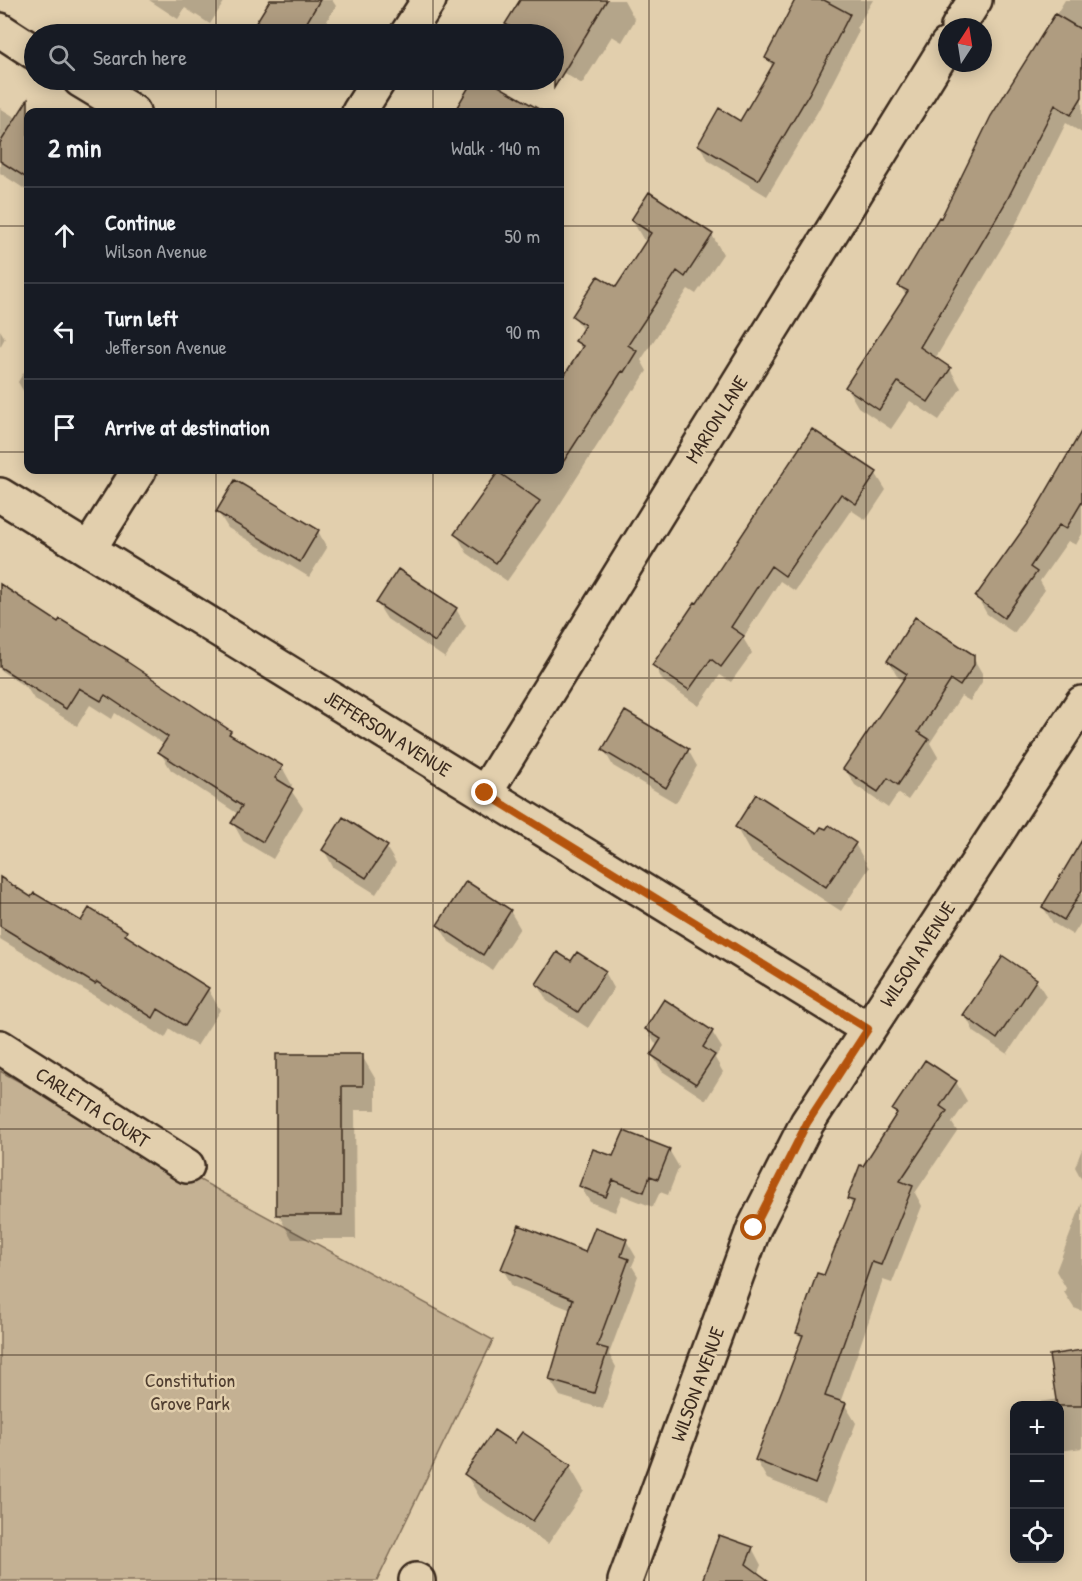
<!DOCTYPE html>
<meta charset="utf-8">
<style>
body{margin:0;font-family:"Patrick Hand",sans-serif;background:#242831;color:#f1f3f6}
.controls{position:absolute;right:18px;bottom:18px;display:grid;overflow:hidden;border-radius:12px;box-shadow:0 3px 15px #0003}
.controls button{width:54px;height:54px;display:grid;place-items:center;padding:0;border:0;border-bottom:2px solid #363941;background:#171b24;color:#f1f3f6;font:30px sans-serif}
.compass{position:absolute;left:938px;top:18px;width:54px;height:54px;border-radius:50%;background:#171b24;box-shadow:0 3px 15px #0003;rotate:12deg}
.stop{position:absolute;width:18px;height:18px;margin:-14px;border:4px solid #b45309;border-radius:50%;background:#fff}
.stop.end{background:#b45309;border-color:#fff;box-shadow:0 2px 6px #0008}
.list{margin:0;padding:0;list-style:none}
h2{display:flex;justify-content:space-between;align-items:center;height:78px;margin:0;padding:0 24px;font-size:26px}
h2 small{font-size:20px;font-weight:400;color:#9ea1a6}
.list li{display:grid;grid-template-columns:39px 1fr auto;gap:18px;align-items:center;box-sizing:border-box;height:96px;padding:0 24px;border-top:2px solid #363941}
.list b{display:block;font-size:22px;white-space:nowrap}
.list p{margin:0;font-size:20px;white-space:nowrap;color:#9ea1a6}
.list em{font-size:20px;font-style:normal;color:#9ea1a6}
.icon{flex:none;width:33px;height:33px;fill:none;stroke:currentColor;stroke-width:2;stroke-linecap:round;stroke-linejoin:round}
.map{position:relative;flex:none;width:1082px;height:1581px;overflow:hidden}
.search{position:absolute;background:#171b24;box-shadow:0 3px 15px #0003;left:24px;top:24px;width:540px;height:66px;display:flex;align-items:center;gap:15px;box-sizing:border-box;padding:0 21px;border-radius:33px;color:#9ea1a6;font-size:22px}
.panel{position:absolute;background:#171b24;box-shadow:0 3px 15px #0003;left:24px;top:108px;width:540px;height:366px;border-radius:12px}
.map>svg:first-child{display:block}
.green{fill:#c4b193;stroke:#806e58;stroke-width:1.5}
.shadow{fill:#0003}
.building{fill:#af9c80;stroke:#3b2a1e;stroke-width:1.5}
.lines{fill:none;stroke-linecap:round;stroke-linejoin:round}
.street-casing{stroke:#3b2a1e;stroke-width:38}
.street{stroke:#e2cfad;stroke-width:33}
.route{stroke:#b45309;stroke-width:8}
.grid{fill:none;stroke:#3b2a1e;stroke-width:1.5;stroke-opacity:0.55}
.labels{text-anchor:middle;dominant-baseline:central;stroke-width:5;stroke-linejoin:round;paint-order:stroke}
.street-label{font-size:20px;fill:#3b2a1e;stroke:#e2cfad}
.park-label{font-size:20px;fill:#503e30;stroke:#e2cfad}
</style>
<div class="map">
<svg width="1082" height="1581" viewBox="0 0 1082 1581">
<rect width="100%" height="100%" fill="#e2cfad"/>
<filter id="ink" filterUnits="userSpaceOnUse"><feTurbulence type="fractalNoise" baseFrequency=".0167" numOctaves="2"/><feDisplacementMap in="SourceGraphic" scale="12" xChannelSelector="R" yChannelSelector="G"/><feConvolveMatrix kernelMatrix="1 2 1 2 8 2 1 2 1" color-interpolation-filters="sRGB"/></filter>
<g filter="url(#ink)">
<path class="green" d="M0,1071L493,1340L377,1581H0Z"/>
<path class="shadow" d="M149,0H223L224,2L210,24L185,8L178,19Z
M271,0H332L336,6L319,34H251Z
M522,0H624L635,20L622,42L612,36L582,84L554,67V34H513L507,24Z
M796,0H873L857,27L859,31L818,111L767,196L709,161L699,145L740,123L773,68L767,58Z
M1065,0H1082V133L1066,123L1017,222L935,359L950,369L961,388L939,420L910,401L891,429L858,407L847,388L907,297L900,286L941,220L993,117Z
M279,80H292L288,85Z
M475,80H485L521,101L528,112H456Z
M0,108L28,125V191L0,173Z
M632,220L712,235L723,254L696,294L688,289L641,360L647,371L635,390L633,389L550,520L507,581L467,553L456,534L505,470H560V385L582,350L577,341L583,331L574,316L616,290L647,241L643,239Z
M0,330L5,338L0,347Z
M28,365V399L18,382Z
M813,431L876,474L886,490L866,520L851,510L795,591L780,581L743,638L752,653L731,682L720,675L699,706L663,681L654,665L697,606Z
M1082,433V534L1076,545L1068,541L1040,581L1045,590L1014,633L987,614L977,597L1031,522Z
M218,512L318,531L327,548L309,577L228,528Z
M398,571L456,609L466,626L445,658L387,619L377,603Z
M0,586L59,624L128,665L230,732L234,739L282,767L292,785L290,789L303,808L273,859L243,841L233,823L238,814L171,770L160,752L165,745L115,713L112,719L90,705L77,726L34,699L27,688L0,670Z
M972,656L982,673V682L970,701L961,696L930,743L938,757L908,800L898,793L888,808L855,785L845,769L904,681L898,677L889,661Z
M604,750H688L697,766L676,803L613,766Z
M736,827L817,836L855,844L869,868L841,911L750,852Z
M386,847L396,863L376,894L333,867L324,850Z
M1082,875V921L1073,935L1053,923L1043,907Z
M0,878L31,899L81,923L126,932L131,941L208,989L220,1010L197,1046L170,1029L165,1038L109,1002L108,1004L0,939Z
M467,883L510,911L520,928L492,970L449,942L439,925Z
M571,964L605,972L614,988L588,1028L547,1001L538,984Z
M1036,980L1046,996L1007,1054L974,1032L965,1015Z
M646,1029L712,1032L722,1048L715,1058L723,1072L706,1100L662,1071L652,1055L658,1047Z
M277,1055L362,1056L376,1080V1110H355L356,1239H292L278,1214Z
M956,1082L967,1101L952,1123L957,1131L915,1193L922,1206L892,1283L883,1280L840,1403L845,1405L856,1423L826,1502L767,1479L756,1460L802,1340L798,1332L825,1277L853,1207L849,1199L863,1168L897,1115L894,1110Z
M1082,1149V1180L1075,1167Z
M669,1150L679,1167L668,1195L660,1192L653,1207L622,1195L615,1212L590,1202L580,1186L614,1158Z
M1082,1203V1311L1074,1308L1064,1292L1066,1288L1056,1271Z
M626,1240L636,1257L632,1266L638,1276L609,1354L616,1367L603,1409L560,1396L550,1380L571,1310L512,1286L503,1269L586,1254Z
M1082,1351V1448L1060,1451V1406H1040L1039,1402L1058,1399Z
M515,1445L570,1467L584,1491L548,1544L480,1498L466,1474Z
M752,1548L761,1565L756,1577L758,1581H704Z"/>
<path class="building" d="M270,0H320L300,34H249Z
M520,0H607L554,88V34H523L505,24Z
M795,0H824L850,14L809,94L758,180L698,145L719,108L740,121L774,63L765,58Z
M1055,14L1082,30V97L1071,115L1055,105L1006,202L920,347L951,368L928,402L898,382L879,410L845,387L908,291L898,286L939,217L941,218L991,116Z
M473,80H488L544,112H454Z
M28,99V179L0,161V143Z
M649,192L713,234L685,277L677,271L628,345L637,351L624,372L622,371L560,467V382L583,346L575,341L585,325L572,316L598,276L616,287L651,233L631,220Z
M812,429L877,472L856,504L841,494L785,576L771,566L731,627L744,636L721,667L711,659L689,690L652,665L695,602L697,603Z
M1082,430V502L1066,529L1059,525L1030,567L1037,572L1004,618L975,597L1029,521Z
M498,472L540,501L496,563L454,534Z
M235,480L319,530L300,562L216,512Z
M398,569L457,608L435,642L376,603Z
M0,584L58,622L60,619L127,660L126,661L231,731L229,734L283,766L275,778L293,789L263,842L231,823L242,806L158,752L168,737L105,695L101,701L79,688L66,709L0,667Z
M915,617L974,655V665L960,686L951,680L918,732L929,739L898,785L888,778L878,792L843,769L907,674L887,661Z
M625,711L689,749L666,788L602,750Z
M756,794L817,833L821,827L826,829L829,825L856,843L826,887L735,827Z
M343,817L388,846L366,878L322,850Z
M1082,840V890L1064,920L1042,907Z
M0,877L31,897L34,893L81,921L89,908L127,931L125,935L209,988L185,1026L158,1009L153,1018L97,982L95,984L0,926Z
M466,881L511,910L483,955L437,925Z
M557,952L571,961L577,952L606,971L578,1012L536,984Z
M1003,956L1037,979L997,1039L963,1015Z
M664,999L713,1031L703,1047L715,1055L696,1084L651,1055L661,1039L645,1029Z
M276,1054H363V1086H342V1215H276Z
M925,1060L957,1081L940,1106L947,1111L900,1181L913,1186L881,1265L872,1262L825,1396L846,1403L815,1484L755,1460L803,1335L796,1333L817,1273L824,1275L854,1201L847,1199L860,1165L863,1166L897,1113L892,1110Z
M624,1131L670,1149L658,1179L650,1176L644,1192L613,1180L606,1197L579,1186L593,1149L613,1156Z
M519,1225L585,1252L595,1227L627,1239L621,1256L629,1259L597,1346L608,1349L594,1393L549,1380L573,1299L501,1269Z
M1082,1350V1406H1057L1049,1355Z
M494,1430L514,1443L522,1432L571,1465L533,1521L464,1474Z
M719,1535L753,1547L746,1564L769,1581H702Z"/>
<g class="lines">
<defs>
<path id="street" d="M958,27L975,0
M0,30L34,52
M407,34L429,0
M80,80L133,112
M359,112L379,80
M0,495L868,1029
M89,549L139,470
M485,793L947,45
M0,1047L187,1166
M416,1580L418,1581
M625,1581L754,1228L807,1123L1082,703"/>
</defs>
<use href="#street" class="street-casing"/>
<use href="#street" class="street"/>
</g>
</g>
<g class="lines" filter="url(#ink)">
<path class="route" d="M485,793L868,1029L807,1123L754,1228"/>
</g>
<path class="grid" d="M216,0V34M433,0V34M649,0V1581M866,0V1581M216,80V112M433,80V112M0,226H28M560,226H1082M0,452H28M560,452H1082M216,470V1581M433,470V1581M0,678H1082M0,903H1082M0,1129H1082M0,1355H1082"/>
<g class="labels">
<g class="street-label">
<text transform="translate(716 419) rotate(-58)">MARION LANE</text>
<text transform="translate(388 733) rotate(32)">JEFFERSON AVENUE</text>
<text transform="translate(917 954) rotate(-57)">WILSON AVENUE</text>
<text transform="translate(93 1107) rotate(33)">CARLETTA COURT</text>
<text transform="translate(697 1384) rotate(-70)">WILSON AVENUE</text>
</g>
<g class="park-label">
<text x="190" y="1379">Constitution<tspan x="190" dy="23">Grove Park</tspan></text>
</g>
</g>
</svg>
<div class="controls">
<button>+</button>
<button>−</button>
<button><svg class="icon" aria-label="locate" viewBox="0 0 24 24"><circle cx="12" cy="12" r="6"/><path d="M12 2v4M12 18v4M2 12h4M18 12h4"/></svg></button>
</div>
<svg class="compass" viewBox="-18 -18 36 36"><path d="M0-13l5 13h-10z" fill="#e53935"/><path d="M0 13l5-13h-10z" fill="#9ea1a6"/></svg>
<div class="stop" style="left:754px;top:1228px"></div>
<div class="stop end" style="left:485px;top:793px"></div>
<div class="search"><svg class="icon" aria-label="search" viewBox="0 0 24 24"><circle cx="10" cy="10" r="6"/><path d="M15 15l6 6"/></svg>Search here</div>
<section class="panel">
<h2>2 min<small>Walk · 140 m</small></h2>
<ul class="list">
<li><svg class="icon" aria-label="ahead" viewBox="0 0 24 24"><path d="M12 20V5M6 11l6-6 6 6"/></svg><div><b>Continue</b><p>Wilson Avenue</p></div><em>50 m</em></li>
<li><svg class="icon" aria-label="left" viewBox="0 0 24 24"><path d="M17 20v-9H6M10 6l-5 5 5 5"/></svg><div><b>Turn left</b><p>Jefferson Avenue</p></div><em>90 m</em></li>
<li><svg class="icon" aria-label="arrive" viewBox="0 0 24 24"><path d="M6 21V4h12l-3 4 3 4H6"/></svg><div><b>Arrive at destination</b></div></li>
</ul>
</section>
</div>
